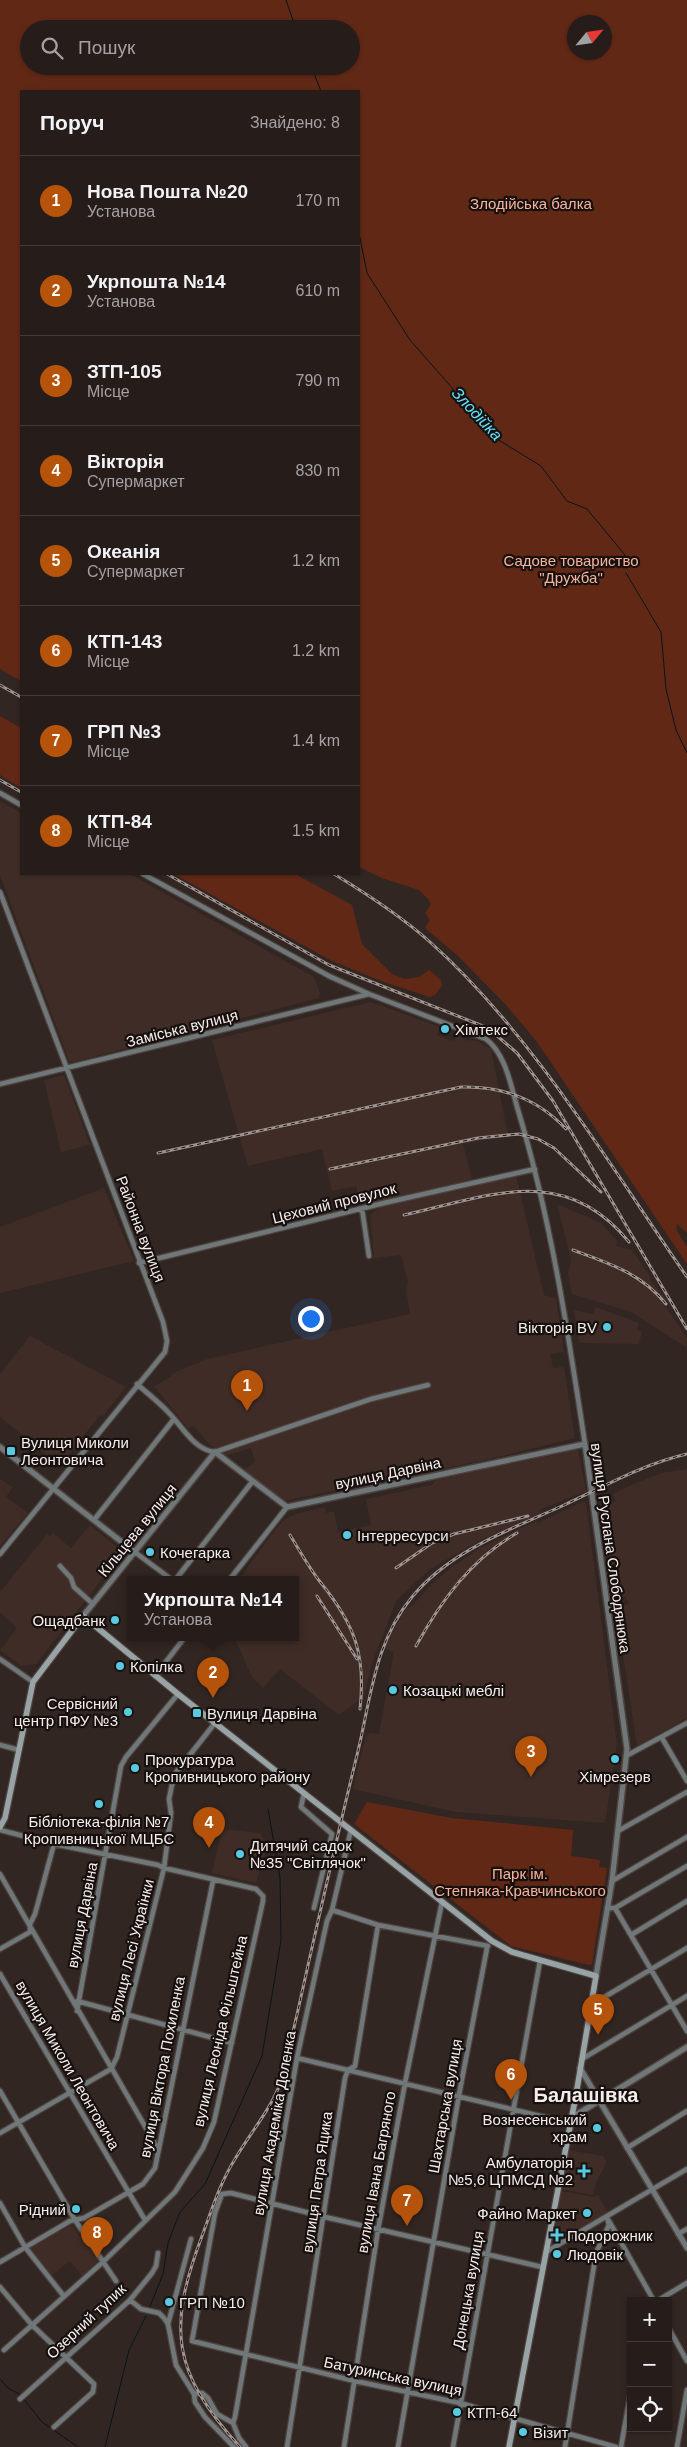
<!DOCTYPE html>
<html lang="uk">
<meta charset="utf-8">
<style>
body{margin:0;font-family:Arial,sans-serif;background:#322927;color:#f1f3f6}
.controls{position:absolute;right:15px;bottom:15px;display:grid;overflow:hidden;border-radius:0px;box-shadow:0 1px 4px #0004}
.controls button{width:45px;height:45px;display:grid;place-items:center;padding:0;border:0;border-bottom:1px solid #423a39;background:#261c1a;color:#f1f3f6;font:25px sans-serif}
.compass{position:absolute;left:567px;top:15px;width:45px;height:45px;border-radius:50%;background:#261c1a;box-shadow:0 1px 4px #0004;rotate:61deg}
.you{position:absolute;left:310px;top:1318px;width:18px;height:18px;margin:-12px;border:4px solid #fff;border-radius:50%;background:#1a73e8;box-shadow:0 0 0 8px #1a73e833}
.badge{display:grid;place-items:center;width:32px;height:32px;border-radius:50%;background:#b45309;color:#fff;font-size:16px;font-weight:700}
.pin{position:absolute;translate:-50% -41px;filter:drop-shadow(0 1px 2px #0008)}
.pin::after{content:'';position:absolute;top:26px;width:18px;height:15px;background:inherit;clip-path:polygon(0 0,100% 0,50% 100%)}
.popup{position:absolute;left:127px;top:1576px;width:172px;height:65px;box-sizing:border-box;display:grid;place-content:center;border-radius:0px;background:#261c1a;filter:drop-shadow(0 1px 4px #0005);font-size:16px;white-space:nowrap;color:#a4a1a2}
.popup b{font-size:19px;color:#f1f3f6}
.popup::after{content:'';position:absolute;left:50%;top:100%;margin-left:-10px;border:10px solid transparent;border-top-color:#261c1a}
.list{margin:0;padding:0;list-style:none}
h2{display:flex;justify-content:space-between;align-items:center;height:65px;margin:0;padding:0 20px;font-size:21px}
h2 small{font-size:16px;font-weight:400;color:#a4a1a2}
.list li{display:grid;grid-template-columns:32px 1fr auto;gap:15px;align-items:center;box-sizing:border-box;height:90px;padding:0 20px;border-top:1px solid #423a39}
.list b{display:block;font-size:19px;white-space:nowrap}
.list p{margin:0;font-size:16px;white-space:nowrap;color:#a4a1a2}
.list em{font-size:16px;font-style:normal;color:#a4a1a2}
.icon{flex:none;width:28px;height:28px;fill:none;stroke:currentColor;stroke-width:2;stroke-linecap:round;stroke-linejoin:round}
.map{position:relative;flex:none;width:687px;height:2447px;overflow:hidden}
.search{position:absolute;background:#261c1a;box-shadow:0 1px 4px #0004;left:20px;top:20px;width:340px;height:55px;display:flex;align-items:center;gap:12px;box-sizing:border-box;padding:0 18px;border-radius:28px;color:#a4a1a2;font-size:19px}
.panel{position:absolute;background:#261c1a;box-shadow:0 1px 4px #0004;left:20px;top:90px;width:340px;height:785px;border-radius:0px}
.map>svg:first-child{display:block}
.built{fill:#3f2c26}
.green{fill:#622816;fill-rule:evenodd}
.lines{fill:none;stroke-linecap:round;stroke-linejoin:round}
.stream{stroke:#051619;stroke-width:1}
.minor-casing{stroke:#4d423e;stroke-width:7}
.tertiary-casing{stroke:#4d423e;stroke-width:8}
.secondary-casing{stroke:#4d423e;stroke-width:8}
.minor{stroke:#707779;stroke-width:4.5}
.tertiary{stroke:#707779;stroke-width:5}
.secondary{stroke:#98a3a6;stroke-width:5.5}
.rail-casing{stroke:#9f9491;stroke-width:3}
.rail{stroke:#16110f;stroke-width:1;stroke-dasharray:4;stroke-linecap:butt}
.poi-dot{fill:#57c9e1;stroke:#16110f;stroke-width:2}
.labels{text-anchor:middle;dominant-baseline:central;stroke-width:4.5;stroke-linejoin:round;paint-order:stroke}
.park-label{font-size:15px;fill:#f9b29c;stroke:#16110f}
.street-label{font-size:15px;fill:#f6edeb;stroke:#16110f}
.poi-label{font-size:15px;fill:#f6edeb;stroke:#16110f;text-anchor:start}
.water-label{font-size:16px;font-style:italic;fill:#62e3ff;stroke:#16110f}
.district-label{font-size:20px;font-weight:bold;fill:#f6edeb;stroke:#16110f}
</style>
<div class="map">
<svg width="687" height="2447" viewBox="0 0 687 2447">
<rect width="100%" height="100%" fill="#322622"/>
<path class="built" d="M0,801L21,813V874H130L314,977L320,993L319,998L70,1063L0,875Z
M371,1002L440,1027L437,1035L454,1041L456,1036L467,1040L477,1041L491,1049L508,1136L463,1144L472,1179L361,1207L356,1186L332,1191L322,1149L248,1166L212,1040Z
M64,1075L90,1145L61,1152L44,1080Z
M516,1175L544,1295L556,1298L564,1352L550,1354L553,1368L564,1367L575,1438L494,1458L284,1501L242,1471L255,1462L251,1448L225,1456L207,1442L194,1426L188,1428L154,1386L172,1376L171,1374L207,1359L410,1314L406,1290L408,1282L401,1255L374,1258L370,1215L382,1206Z
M104,1188L134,1261L0,1293V1227Z
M557,1204L601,1223L617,1241L616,1246L632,1250L649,1275L650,1280L667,1300L663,1303L687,1338L686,1347L631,1312L572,1294L568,1274L571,1260Z
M596,1307L639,1323L637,1330L642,1332L639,1344L579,1343L574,1310L593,1314Z
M30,1336L126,1387L103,1416L100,1415L60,1466L0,1417V1374Z
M578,1450L586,1491L539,1510L540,1514L479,1541L451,1557L429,1570L396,1601L371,1666L363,1702L358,1701L339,1715L280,1669L263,1688L252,1677L234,1637H296V1579H239L282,1521L296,1514L325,1507L326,1513L334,1511L338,1532L371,1525L366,1499L432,1485L435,1480Z
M687,1469V1718L637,1746L616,1609L629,1603L625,1597L621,1599L619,1591L613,1592L601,1504L616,1502L613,1494L631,1485L661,1473Z
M0,1479L13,1487L6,1497L28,1513L0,1546Z
M582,1502L586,1503L617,1744L605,1823L456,1812L353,1789L366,1736L370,1733L379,1734L394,1652L386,1649V1643L406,1608L412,1606L431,1585L452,1567L480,1548L536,1521L538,1523Z
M90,1525L123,1552L36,1664L21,1666L0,1650L17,1628L0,1612V1592L47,1534L50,1536L53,1533L71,1548Z
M222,1829L261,1833L266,1849L256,1883L212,1873Z
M568,2150L603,2156L606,2161L605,2166L596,2182L593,2195L561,2189Z
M561,2191L593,2197L598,2195L608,2212L563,2239L554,2237Z
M71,2225L100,2259L82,2276L70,2261L52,2275L30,2248Z"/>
<path class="green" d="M0,0H687V1233L677,1224L676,1229L687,1247V1264L537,1042L506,1005L458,956L425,928L430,920L425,913L431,904L428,899L419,890L382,878L359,867V91H21V681L0,669ZM574,22H604V52H574ZM29,29H351V66H29Z
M0,716L21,728V788L0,775Z
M174,874H295L352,905L362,944L392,974L405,979L419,977L429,970L441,980L442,986L435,995L430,997L381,981L332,961Z
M367,1802L452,1818L573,1830L571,1856L600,1860L599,1867L607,1868L592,1964L589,1965L511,1946L354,1824Z"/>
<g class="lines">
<path class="stream" d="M286,0L296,29
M311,66L321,91
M359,233L367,273L410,340L497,439L541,466L567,501L587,509L625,555V567
M626,573L661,632L666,689L676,730L687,753
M149,2309L163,2274L168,2243L180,2212L205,2184L262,2056L281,1940L280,1878L268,1809
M0,2379L8,2388L21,2395
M23,2398L42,2422L78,2447
M105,2447L129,2350L146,2316"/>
<defs>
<path id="minor" d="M0,793L21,805
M143,874L329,976L369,994L486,1039C506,1054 511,1087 518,1110C551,1219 568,1332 585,1444
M0,892L163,1322L167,1341L165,1352L0,1554
M0,1084L369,994
M362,1209L369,1256
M139,1263L384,1203L535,1169
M137,1384C148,1394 159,1402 169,1413C182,1426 194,1450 215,1452L371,1399L428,1385
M94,1520L174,1419
M136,1553L171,1579
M60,1566L71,1578L74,1587L93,1604
M176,1579L252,1482
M230,1579L287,1507
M0,1659L33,1682
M155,1676L185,1637
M662,1738L687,1781
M0,1745L19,1750
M626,1756L687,1723
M304,1793L301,1807L332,1834L314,1908
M0,1830L54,1844L158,1865L164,1868L256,1889L263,1896V1901L214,2122L203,2148L175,2192L104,2261L4,2350
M618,1831L687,1792
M0,1874L158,2149
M612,1881L687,1837
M607,1908H615L687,1866
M615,1908L687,2031
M332,1910L378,1925L488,1946
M631,1935L687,1901
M0,1949L30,1932V1924L35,1914L54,1844
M0,1974L145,2220
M77,2001L232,2043
M591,2005L687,1948
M77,2011L121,1766L126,1757L178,1694
M297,2058L570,2123
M582,2059L687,1996
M0,2091L75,2220L116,2281
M0,2133L111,2069L117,2057L164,1868L171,1813L169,1799L174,1775L215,1723
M627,2148L687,2111
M0,2203L25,2247L63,2295
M609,2221L654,2301
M678,2234L687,2229
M546,2252L687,2169
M0,2262L70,2221L84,2218L143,2184L155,2168L213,1881
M542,2267L325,2217L231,2193L222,2194L215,2213L192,2341L355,2381L460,2403L616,2447
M0,2287L32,2325L94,2384L93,2392L54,2427
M130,2300L141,2309L159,2313L164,2318L168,2324L176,2365L194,2394L195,2402L205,2417L234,2447
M657,2301L687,2283
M168,2324L191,2239
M668,2327L687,2361
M194,2394L202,2393L208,2398L217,2414L233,2423L239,2438L246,2447
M20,2399L130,2300L152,2273L156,2266L158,2253
M233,2423L235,2417L297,2058L327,1921L332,1910L351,1830
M287,2447L345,2078L348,2070L355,2066L378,1925
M344,2447L378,2230L405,2083L442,1902
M398,2447L459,2095L487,1948
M453,2447L540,1961
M565,2447L596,2253L609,2225L607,2217
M621,2447L631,2391
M677,2447L687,2390"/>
<path id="tertiary" d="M0,1447L136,1553
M83,1616L215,1452L287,1507L585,1444L627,1749L612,1881L596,1976
M580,2068L687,2248
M571,2118L687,2047"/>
<path id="secondary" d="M0,1827L5,1818L33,1682L83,1616L178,1694L492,1941L512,1952L596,1976L576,2095L509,2447"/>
</defs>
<use href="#minor" class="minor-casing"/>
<use href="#tertiary" class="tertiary-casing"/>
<use href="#secondary" class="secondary-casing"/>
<use href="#minor" class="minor"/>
<use href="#tertiary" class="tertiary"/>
<use href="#secondary" class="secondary"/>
<defs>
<path id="rail" d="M0,685L21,697
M0,780L21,792
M167,874L329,965L488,1028L517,1053L553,1101L687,1329
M334,874C367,894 401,916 430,942C531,1032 610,1166 687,1277
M158,1153L461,1087C501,1086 538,1099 566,1129
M330,1169L478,1138L519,1134L538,1139L554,1148L601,1192
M404,1215C489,1196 564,1162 629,1242
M573,1250C608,1263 641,1273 666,1304
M290,1535C300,1551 309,1568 321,1583C355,1625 366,1655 360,1709
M396,1568L432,1543L454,1534L528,1516
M317,1596L357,1659
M416,1646C441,1601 471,1559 517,1533
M240,2447C172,2372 167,2329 202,2236C212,2209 220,2183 235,2159C250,2133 269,2112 280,2084C292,2040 301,1996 311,1952C326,1886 341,1820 357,1755C371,1699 374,1643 412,1597C450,1551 509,1530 562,1506C603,1487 643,1464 687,1454"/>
</defs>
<use href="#rail" class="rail-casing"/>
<use href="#rail" class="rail"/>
</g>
<g class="poi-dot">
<circle cx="445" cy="1029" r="5"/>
<circle cx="607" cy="1327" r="5"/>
<rect x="6" y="1446" width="10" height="10" rx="2.5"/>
<circle cx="347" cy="1535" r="5"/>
<circle cx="150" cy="1552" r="5"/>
<circle cx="115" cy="1620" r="5"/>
<circle cx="120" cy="1666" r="5"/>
<circle cx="393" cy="1690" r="5"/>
<circle cx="128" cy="1712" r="5"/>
<rect x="192" y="1708" width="10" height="10" rx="2.5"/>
<circle cx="615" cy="1759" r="5"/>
<circle cx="135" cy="1768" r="5"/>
<circle cx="99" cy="1804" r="5"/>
<circle cx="240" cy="1854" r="5"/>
<circle cx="597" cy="2128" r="5"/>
<path d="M581.5 2163.5h5v5h5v5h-5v5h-5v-5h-5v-5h5z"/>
<circle cx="76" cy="2209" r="5"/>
<circle cx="587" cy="2213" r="5"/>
<path d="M554.5 2227.5h5v5h5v5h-5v5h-5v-5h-5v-5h5z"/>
<circle cx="557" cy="2254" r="5"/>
<circle cx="169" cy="2302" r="5"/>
<circle cx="457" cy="2412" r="5"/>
<circle cx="523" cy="2432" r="5"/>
</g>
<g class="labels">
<g class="park-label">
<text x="531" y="203">Злодійська балка</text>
<text x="571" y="560">Садове товариство<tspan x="571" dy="17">"Дружба"</tspan></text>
<text x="520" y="1873">Парк ім.<tspan x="520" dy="17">Степняка-Кравчинського</tspan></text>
</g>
<g class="street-label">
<text transform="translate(182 1028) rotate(-14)">Заміська вулиця</text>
<text transform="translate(334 1203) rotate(-14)">Цеховий провулок</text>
<text transform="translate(141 1229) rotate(69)">Районна вулиця</text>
<text transform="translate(388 1473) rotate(-12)">вулиця Дарвіна</text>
<text transform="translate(137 1530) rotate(-51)">Кільцева вулиця</text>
<text transform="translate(611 1548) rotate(82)">вулиця Руслана Слободянюка</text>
<text transform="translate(82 1915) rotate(-79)">вулиця Дарвіна</text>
<text transform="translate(131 1950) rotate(-76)">вулиця Лесі Українки</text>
<text transform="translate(220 2031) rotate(-77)">вулиця Леоніда Фільштейна</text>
<text transform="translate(68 2065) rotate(60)">вулиця Миколи Леонтовича</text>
<text transform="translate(162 2067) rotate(-79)">вулиця Віктора Похиленка</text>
<text transform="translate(445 2106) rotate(-80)">Шахтарська вулиця</text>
<text transform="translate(274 2123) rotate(-80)">вулиця Академіка Доленка</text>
<text transform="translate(376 2172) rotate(-80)">вулиця Івана Багряного</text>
<text transform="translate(317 2182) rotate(-82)">вулиця Петра Яцика</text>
<text transform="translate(468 2290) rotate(-80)">Донецька вулиця</text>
<text transform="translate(86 2321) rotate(-43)">Озерний тупик</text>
<text transform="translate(393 2376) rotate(12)">Батуринська вулиця</text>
</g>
<g class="poi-label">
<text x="455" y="1029">Хімтекс</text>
<text x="597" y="1327" text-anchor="end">Вікторія BV</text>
<text x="21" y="1442">Вулиця Миколи<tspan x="21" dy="17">Леонтовича</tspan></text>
<text x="357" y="1535">Інтерресурси</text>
<text x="160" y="1552">Кочегарка</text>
<text x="105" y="1620" text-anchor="end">Ощадбанк</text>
<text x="130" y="1666">Копілка</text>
<text x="403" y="1690">Козацькі меблі</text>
<text x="118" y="1703" text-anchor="end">Сервісний<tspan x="118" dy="17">центр ПФУ №3</tspan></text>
<text x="207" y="1713">Вулиця Дарвіна</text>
<text x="145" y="1759">Прокуратура<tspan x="145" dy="17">Кропивницького району</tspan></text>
<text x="615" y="1776" text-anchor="middle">Хімрезерв</text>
<text x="99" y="1821" text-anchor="middle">Бібліотека-філія №7<tspan x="99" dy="17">Кропивницької МЦБС</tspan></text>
<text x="250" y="1845">Дитячий садок<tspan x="250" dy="17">№35 "Світлячок"</tspan></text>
<text x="587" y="2119" text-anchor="end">Вознесенський<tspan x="587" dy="17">храм</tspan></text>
<text x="573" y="2162" text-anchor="end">Амбулаторія<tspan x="573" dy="17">№5,6 ЦПМСД №2</tspan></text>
<text x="66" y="2209" text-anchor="end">Рідний</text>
<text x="577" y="2213" text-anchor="end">Файно Маркет</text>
<text x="567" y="2235">Подорожник</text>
<text x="567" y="2254">Людовік</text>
<text x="179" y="2302">ГРП №10</text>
<text x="467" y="2412">КТП-64</text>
<text x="533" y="2432">Візит</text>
</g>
<g class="water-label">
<text transform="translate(477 414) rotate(47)">Злодійка</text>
</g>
<g class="district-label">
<text x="586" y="2095">Балашівка</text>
</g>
</g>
</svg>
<div class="controls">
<button>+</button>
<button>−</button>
<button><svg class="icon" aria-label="locate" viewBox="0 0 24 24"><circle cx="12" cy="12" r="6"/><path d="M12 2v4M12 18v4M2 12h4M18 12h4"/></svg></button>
</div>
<svg class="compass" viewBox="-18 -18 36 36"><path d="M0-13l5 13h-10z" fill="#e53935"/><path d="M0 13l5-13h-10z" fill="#a4a1a2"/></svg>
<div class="you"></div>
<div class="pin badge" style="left:247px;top:1411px">1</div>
<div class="pin badge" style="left:213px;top:1698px">2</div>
<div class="popup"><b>Укрпошта №14</b>Установа</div>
<div class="pin badge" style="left:531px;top:1777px">3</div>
<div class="pin badge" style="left:209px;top:1848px">4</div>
<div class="pin badge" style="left:598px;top:2035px">5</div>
<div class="pin badge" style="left:511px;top:2100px">6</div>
<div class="pin badge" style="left:407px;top:2226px">7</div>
<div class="pin badge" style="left:97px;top:2258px">8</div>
<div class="search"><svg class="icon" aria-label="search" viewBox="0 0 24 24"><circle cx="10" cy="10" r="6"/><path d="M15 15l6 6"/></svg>Пошук</div>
<section class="panel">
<h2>Поруч<small>Знайдено: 8</small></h2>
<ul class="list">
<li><span class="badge">1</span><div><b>Нова Пошта №20</b><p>Установа</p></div><em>170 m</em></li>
<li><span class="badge">2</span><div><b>Укрпошта №14</b><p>Установа</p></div><em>610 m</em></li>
<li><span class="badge">3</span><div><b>ЗТП-105</b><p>Місце</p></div><em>790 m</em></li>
<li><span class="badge">4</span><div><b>Вікторія</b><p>Супермаркет</p></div><em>830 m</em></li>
<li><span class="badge">5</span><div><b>Океанія</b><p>Супермаркет</p></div><em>1.2 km</em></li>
<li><span class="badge">6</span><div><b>КТП-143</b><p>Місце</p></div><em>1.2 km</em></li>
<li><span class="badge">7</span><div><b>ГРП №3</b><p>Місце</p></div><em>1.4 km</em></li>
<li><span class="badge">8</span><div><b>КТП-84</b><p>Місце</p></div><em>1.5 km</em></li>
</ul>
</section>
</div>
